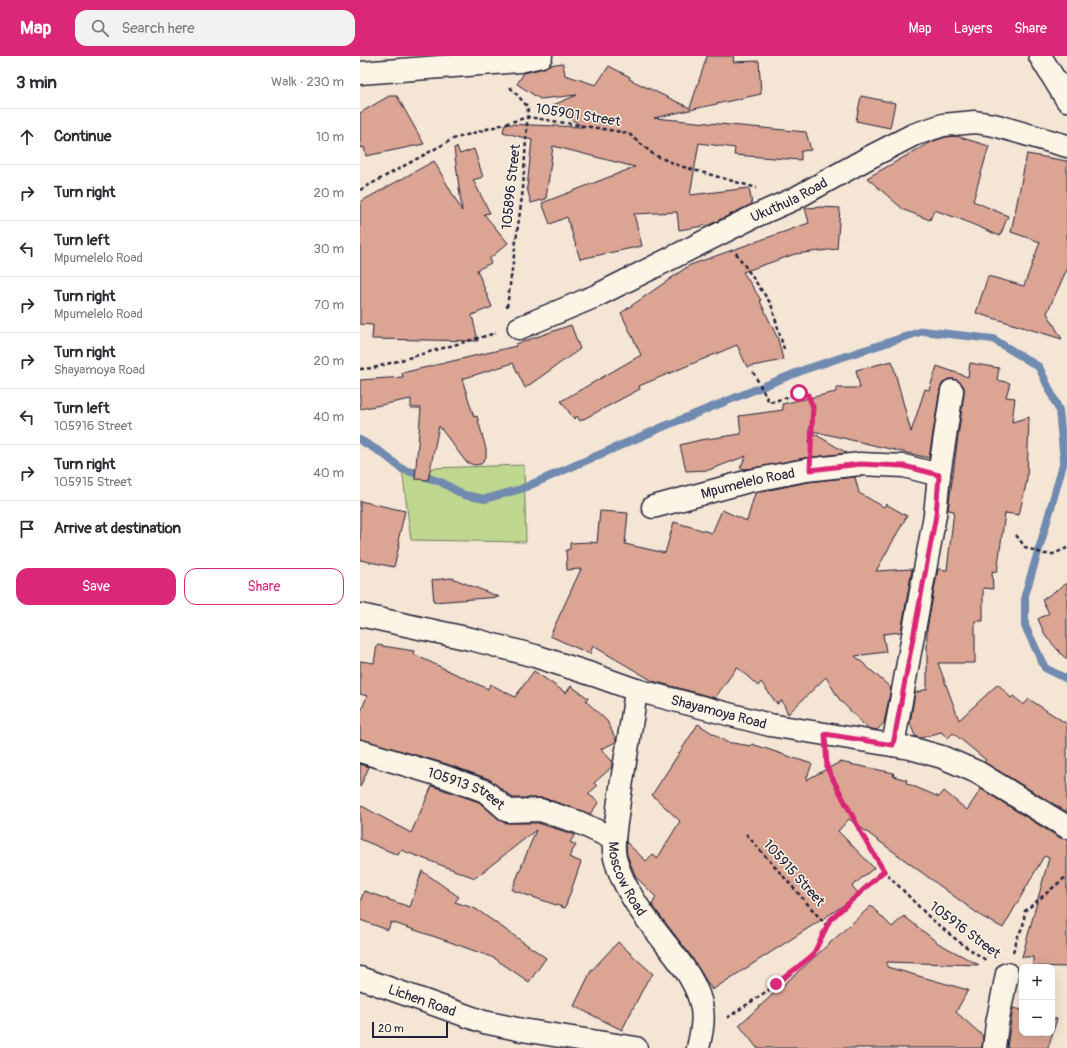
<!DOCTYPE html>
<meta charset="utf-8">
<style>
body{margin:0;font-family:Pangolin,sans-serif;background:#f2f2f3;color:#2b2b33}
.controls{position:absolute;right:12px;bottom:12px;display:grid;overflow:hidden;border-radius:8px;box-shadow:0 4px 16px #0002}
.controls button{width:36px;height:36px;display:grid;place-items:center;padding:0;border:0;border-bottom:1px solid #e1e1e2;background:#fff;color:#2b2b33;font:20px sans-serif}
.scale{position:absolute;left:12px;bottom:10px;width:76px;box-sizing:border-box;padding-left:4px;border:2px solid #22223b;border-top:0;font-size:11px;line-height:14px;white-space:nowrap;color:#22223b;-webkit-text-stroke:3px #fcf5e5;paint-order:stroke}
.stop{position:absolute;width:12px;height:12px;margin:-9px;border:3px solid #db2777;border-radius:50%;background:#fff}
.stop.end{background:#db2777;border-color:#fff;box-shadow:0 1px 4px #0008}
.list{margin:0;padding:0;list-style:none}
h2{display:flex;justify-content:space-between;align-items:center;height:52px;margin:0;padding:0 16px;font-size:17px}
h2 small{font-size:13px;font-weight:400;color:#7c7c81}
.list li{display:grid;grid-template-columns:26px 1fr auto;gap:12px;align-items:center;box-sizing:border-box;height:56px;padding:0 16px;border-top:1px solid #e1e1e2}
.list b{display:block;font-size:15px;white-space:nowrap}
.list p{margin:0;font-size:13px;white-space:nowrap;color:#7c7c81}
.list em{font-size:13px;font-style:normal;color:#7c7c81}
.actions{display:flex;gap:8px;padding:12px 16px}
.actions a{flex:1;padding:9px 0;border:1px solid #db2777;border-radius:12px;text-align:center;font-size:14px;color:#db2777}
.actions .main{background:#db2777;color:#fff}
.icon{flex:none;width:22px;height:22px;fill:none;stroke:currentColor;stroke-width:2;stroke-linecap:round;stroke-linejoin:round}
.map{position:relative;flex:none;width:707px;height:992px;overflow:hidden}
header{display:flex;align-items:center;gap:24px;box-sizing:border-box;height:56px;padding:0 20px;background:#db2777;color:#fff}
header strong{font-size:19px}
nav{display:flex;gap:22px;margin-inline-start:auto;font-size:14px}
.search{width:280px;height:36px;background:#f2f2f3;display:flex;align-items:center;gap:10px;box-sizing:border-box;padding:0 14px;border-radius:12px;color:#7c7c81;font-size:15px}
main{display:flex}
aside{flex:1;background:#fff}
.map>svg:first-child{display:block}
.green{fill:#bfd78e;stroke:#707c64}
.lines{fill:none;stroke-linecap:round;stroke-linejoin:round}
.stream{stroke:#6f8ab0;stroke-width:8}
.building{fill:#dba493;stroke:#22223b}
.street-casing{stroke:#22223b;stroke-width:25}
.path{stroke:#22223b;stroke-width:2.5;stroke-dasharray:4 3;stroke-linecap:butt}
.street{stroke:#fcf5e5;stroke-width:22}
.route{stroke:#db2777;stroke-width:5}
.labels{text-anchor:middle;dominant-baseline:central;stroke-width:3;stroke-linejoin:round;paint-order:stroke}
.street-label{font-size:14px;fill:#22223b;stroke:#fcf5e5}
</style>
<header>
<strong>Map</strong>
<div class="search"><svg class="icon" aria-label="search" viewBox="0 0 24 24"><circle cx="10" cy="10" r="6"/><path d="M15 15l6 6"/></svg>Search here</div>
<nav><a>Map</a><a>Layers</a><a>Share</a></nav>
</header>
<main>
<aside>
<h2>3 min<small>Walk · 230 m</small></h2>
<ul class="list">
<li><svg class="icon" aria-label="ahead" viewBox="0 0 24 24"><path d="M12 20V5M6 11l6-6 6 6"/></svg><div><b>Continue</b></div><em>10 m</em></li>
<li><svg class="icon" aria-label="right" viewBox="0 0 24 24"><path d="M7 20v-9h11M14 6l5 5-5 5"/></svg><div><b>Turn right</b></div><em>20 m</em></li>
<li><svg class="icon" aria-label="left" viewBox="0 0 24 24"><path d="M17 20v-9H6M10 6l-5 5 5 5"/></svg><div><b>Turn left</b><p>Mpumelelo Road</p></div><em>30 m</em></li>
<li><svg class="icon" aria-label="right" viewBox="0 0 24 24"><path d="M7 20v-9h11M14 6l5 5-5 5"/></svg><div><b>Turn right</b><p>Mpumelelo Road</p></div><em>70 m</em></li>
<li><svg class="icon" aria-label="right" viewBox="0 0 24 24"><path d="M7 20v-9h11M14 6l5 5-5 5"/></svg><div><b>Turn right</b><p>Shayamoya Road</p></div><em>20 m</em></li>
<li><svg class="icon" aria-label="left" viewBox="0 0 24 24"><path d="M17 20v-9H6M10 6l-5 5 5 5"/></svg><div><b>Turn left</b><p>105916 Street</p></div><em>40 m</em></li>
<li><svg class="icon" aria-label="right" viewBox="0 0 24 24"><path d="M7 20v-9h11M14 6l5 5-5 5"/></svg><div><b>Turn right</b><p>105915 Street</p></div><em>40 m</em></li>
<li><svg class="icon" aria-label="arrive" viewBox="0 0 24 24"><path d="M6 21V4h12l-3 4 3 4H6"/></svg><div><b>Arrive at destination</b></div></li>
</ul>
<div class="actions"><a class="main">Save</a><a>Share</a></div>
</aside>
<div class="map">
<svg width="707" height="992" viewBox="0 0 707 992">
<rect width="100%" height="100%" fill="#f5e5d5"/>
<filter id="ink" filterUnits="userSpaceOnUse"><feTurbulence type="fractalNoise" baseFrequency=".025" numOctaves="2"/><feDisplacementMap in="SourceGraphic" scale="8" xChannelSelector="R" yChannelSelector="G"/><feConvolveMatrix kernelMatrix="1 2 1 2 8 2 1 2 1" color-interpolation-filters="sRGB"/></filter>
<g filter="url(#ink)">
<path class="green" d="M164,409L166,486L51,484L42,413Z"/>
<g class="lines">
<path class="stream" d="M0,384L22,397L42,413L81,426L104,439L125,443L161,433L305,370L446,313L563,275L633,283L679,311L699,354L704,405L682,483L665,539V570L685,612L707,623"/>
</g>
<path class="building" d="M347,0H374L373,6L399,5L401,38L294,62L446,76L451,94L441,95V104L374,99L375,92L339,87L330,139L389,132L392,148L349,169L319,174L317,156L274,158L282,190L220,203L207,161L190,168L182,147L275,111L193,90L186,143L171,147L167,132L172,84L143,76L145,68L223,71L191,50L217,39L180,43L157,28L164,17L184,12L189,9L203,7L205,19L236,29L249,10L270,21L269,23L330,52Z
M29,40H37L64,88L6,100L4,91L0,92V57Z
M501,40L535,47L530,72L496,65Z
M596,80L629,90L613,145L648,160L640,180L600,163L574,154L570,164L544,154L507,122L571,86L586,81Z
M97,91L100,98L114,93L123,121L113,124L130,157L124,158L148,187L129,203L131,207L117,214L132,251L112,259L118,285L12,283L13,269L0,268V146L74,105L102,155L94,92Z
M667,98L707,105V213L687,257L702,283L616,257L628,220L664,230L680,186L651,176Z
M462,151L480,152L477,193L435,198L383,216L401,244L400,245L418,283L423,304L387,311L377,289L279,330L280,333L220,365L217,360L214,363L201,345L281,299L261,257L330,209L449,167L445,152Z
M211,269L220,293L165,332L153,307L102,323L114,361L117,360L126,393V401L121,408L114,409L106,406L79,370L68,424L55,423L61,352H51V343L0,353V324L43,321L42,317L156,290V288Z
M532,305L551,376L565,333L569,334L577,310L608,321L610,307L639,312L637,324L650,327L646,341L655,342L652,366L669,361L667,424L659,459L645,457L637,516L632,515L633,533L623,532V565H615V607H578L599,664L638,628L651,642L653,640L664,649L669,643L707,668V756L624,706L626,704L593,677L588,682L581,676L561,682L555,680L550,667L555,637L567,633V573L578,513L587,514L594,455L588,454L604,337V331L600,326L594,323H588L583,327L580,333L569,402L448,374L487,397L445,402L388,413L380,412L386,400L349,414L326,415L320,389L340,384L381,378L379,360L423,354L422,348L476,336V332H500L496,314Z
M495,421L499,437L524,451L526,448L547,460L516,515L552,513L541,576L523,578L526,596L495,600L531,632L524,667L517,674L507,672L479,643L466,621L428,658L422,645L417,648L401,626L398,630L377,611L355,642L293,625L233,590L230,598L190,580L221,513L207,514L206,494L210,493V487L230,486L237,487L240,455L268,457L265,488L305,497L314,466L352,477L362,454L387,465L395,437L448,426Z
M0,445L45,455L38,485H40L34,511L0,504Z
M92,522L139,541L74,546L72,524Z
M707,527V604L686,581L678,563L689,557L682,544Z
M17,589L54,595L53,598L128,633L130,628L155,641L174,615L206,637L211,630L228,642L226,645L247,665L256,684V686L241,693L252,705V711L234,727L237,730L228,738L239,746L230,758L184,742H153L129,723L87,708L0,683V658L7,640L0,638V605L14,607Z
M338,668L366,686L391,690L392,688L452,708L446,724L480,706L534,717L533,720L547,724L546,727L579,741L584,735L607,754L621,733L700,782L707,783V911L673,910V901H662L689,802L684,800L643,872L621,860L489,763L478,775L514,812L492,830L500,839L352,934L331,900L292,849L296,841L276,821L267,799L266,791V786L286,805L293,798L297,803L320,765L292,739Z
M0,708L9,711L0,731Z
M72,730L119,746L140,764L148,767H178L215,779L210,786L216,789L209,801L221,806L205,852L152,834L176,774L115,822L41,794L38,799L0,783V749L51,777Z
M62,815L99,841L95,846L116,853L186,902L169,926L134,902L90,886L31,866L28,874L0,864V846L4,835L50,851Z
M511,850L532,871L544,860L578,887L619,909L527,906V911L608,934L596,956L623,980L622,992H397L379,969Z
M258,886L293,918L287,925L262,974L214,950L231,915Z
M653,952L662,954V977H692V962L697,963L688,992H647Z"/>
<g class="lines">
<defs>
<g id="street">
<path d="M680,0L707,44"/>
<path d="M0,17L160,5L181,0"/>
<path id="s1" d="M159,272L236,240L393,161L434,143L508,102L553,79L583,69L615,66L634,69L707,90"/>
<path id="s2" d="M293,451L389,425L446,414L500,408L544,410L579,419"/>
<path id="s3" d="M0,559L115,584L175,600L234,619L276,634L410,669L550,692L582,701L617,716L707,771"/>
<path id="s4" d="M276,634C271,676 262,718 257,760C255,773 252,789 255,802C263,832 283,859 302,883C318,904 338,926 342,953C344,966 341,979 338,992"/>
<path d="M533,689L575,459L579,419L592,335"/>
<path id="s5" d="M0,695L83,720L125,735L148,755L180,754L218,766L254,783"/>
<path id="s6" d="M0,922L124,966L162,974L276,992"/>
<path d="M634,992L637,968L647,918"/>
</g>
</defs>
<use href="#street" class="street-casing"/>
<path class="path" d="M0,134L93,83L168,61L268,77L294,99L320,110L397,132
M376,197L411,248L424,293
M147,251L163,133L168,51L150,31
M0,313L13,312L136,277
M393,316L409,346C424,344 433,336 448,339L453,351L450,389
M656,479L665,491L684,498H693L707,492
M466,702L467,712L503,780L524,815L570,862L598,885L627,905
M386,778L467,870
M653,896L658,880L663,870L665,855L707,820
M367,962L416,929L453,899L470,864L524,815"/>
<use href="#street" class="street"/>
</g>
</g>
<g class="lines" filter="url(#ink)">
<path class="route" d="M416,928L453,899L470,864L524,815L503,780L467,712L465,678L533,689L576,459L579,419L544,410L500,408L450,414L453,351L448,339L439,337"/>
</g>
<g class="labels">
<g class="street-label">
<text transform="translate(218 59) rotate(9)">105901 Street</text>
<text transform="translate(151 131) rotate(-84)">105896 Street</text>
<text stroke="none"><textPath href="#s1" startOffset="299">Ukuthula Road</textPath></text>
<text stroke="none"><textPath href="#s2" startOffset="98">Mpumelelo Road</textPath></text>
<text stroke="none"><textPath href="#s3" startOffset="372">Shayamoya Road</textPath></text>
<text stroke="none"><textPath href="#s5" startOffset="113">105913 Street</textPath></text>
<text transform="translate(434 817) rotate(48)">105915 Street</text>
<text stroke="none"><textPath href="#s4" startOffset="193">Moscow Road</textPath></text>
<text transform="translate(605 874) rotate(37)">105916 Street</text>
<text stroke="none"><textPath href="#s6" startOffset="66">Lichen Road</textPath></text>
</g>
</g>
</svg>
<div class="controls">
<button>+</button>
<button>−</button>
</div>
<div class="scale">20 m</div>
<div class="stop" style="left:439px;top:337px"></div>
<div class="stop end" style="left:416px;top:928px"></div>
</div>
</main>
